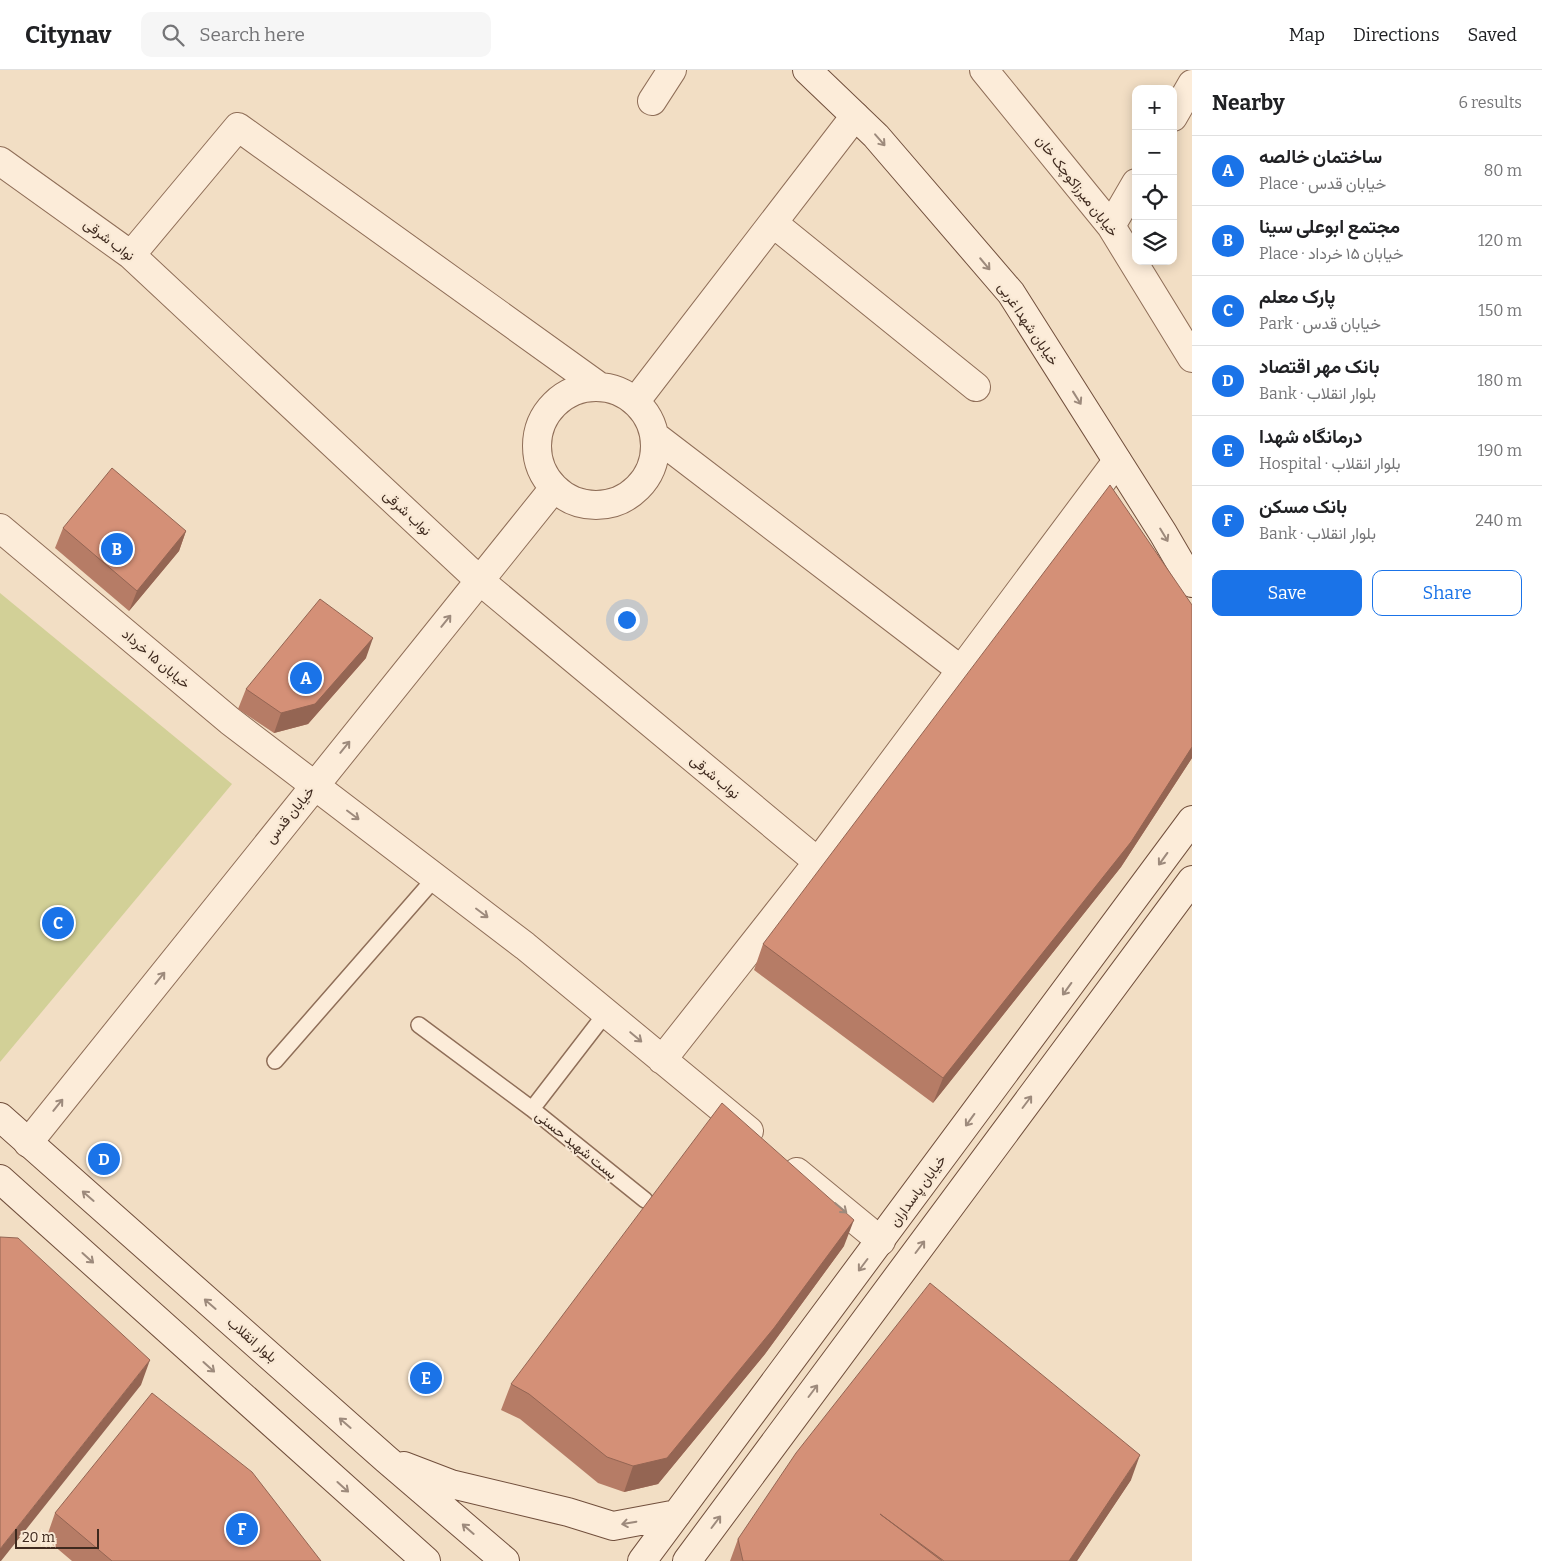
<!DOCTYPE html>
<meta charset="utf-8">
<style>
body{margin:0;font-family:Bitter,Vazirmatn,serif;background:#f6f6f6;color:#202124}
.controls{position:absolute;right:15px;top:15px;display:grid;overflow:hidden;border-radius:10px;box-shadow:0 2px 12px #0003}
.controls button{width:45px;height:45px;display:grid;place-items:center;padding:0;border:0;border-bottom:1px solid #e0e0e0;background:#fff;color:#202124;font:25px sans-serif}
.scale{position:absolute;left:15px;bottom:12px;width:84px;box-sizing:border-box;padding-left:5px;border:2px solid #3e291e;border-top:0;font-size:14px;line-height:18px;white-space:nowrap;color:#3e291e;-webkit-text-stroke:4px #f9e9d5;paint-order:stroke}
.you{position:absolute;left:626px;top:549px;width:18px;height:18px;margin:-12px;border:4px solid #fff;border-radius:50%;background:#1a73e8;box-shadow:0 0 0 8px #1a73e833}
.badge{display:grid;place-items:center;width:32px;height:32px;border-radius:50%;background:#1a73e8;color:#fff;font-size:16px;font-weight:700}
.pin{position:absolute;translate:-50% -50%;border:2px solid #fff;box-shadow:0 1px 5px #0006}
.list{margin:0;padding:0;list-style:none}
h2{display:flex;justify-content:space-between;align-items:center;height:65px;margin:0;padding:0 20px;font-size:21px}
h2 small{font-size:16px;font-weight:400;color:#757577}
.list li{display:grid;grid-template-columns:32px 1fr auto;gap:15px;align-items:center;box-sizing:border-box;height:70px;padding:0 20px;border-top:1px solid #e0e0e0}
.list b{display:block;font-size:19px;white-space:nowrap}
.list p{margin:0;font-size:16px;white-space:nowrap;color:#757577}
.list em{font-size:16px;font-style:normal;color:#757577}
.actions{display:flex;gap:10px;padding:15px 20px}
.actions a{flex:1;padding:11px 0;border:1px solid #1a73e8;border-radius:10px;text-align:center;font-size:18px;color:#1a73e8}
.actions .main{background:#1a73e8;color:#fff}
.icon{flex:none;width:28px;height:28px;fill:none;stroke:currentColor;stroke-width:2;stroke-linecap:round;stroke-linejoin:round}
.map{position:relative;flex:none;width:1192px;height:1491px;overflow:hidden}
header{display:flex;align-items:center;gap:30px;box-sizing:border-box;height:70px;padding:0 25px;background:#fff;border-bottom:1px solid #e0e0e0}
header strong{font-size:24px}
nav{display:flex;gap:28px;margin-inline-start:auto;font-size:18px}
.search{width:350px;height:45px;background:#f6f6f6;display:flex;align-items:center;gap:12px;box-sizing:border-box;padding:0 18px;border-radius:10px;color:#757577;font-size:19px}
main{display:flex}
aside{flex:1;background:#fff}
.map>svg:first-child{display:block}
.green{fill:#d2d097}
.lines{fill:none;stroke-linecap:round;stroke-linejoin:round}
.service-casing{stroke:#8f6e58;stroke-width:18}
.minor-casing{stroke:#8f6e58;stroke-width:30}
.secondary-casing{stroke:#714f3c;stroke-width:30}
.service{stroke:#fcecd9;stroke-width:15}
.minor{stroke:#fcecd9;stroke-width:28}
.secondary{stroke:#fcecd9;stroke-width:28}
.wall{fill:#b67c66}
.shaded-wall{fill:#946553}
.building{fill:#d49077;stroke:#946553}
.oneway{stroke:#9d8a7c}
.labels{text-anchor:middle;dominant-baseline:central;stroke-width:4.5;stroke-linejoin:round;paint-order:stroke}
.street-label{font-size:14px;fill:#3e291e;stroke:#f9e9d5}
</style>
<header>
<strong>Citynav</strong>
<div class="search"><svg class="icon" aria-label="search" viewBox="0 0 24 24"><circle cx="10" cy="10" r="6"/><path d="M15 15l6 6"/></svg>Search here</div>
<nav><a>Map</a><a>Directions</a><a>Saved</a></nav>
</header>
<main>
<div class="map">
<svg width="1192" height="1491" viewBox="0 0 1192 1491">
<rect width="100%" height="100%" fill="#f2dec4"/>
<path class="green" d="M0,523L232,714L0,992Z"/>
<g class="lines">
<defs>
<path id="service" d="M606,943L532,1039L645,1130
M419,955L532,1039
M275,991L435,808"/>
<path id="minor" d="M984,0L1111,156L1192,288
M652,31L672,0
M1173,47L1192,14
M0,91L131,185L479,510L818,792
M773,153L976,317
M1111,156L1136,113
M131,185L238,57L600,317
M537 376a59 59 0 1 1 118 0a59 59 0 1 1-118 0Z
M635,332L855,46
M655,366L961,600
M0,458L230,651L525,876L749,1061
M662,990L818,792L1117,391
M28,1073L554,418
M797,1102L881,1171"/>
<path id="secondary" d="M807,0L876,66L1011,223L1163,463L1192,513
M0,1047L386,1389L505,1491
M0,1109L426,1491
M404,1396L451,1414L568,1442L613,1456L677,1444
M642,1491L1192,750
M687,1491L1192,810"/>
</defs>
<use href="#service" class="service-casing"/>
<use href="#minor" class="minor-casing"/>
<use href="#secondary" class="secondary-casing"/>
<use href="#service" class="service"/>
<use href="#minor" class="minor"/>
<use href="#secondary" class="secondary"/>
</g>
<path class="wall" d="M63,458L186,461L179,481L129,541L55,478Z
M1192,535V688L1121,797L933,1033L754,900L763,874Z
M366,588L308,654L274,663L238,639L246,619Z
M844,1176L765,1284L658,1414L624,1422L598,1413L520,1349L501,1340L511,1314Z
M1131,1410L1077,1491H730L738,1469Z
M55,1443L321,1491H72L46,1469Z"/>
<path class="shaded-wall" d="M186,461L179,481L129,541L137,521Z
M373,568L366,588L308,654L274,663L281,643Z
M1192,677V688L1121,797L933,1033L943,1008Z
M854,1150L844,1176L765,1284L658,1414L624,1422L633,1396Z
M150,1290L141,1315L1,1491H0V1479Z
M1140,1385L1131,1410L1077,1491H1069Z"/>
<path class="building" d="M112,398L186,461L137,521L63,458Z
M1110,415L1192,535V677L1131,772L943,1008L763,874Z
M320,529L373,568L315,634L281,643L246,619Z
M722,1033L854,1150L774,1258L667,1388L633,1396L607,1387L529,1324L511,1314Z
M0,1167L18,1168L150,1290L0,1479Z
M930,1213L1140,1385L1069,1491H944L880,1444L942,1491H743L738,1469L796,1383Z
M152,1323L252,1402L321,1491H112L55,1443Z"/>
<defs><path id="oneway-shaft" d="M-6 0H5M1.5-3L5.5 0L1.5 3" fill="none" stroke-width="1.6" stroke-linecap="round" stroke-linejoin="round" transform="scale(1.25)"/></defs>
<g class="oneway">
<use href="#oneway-shaft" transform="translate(880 70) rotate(49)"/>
<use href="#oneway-shaft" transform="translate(985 194) rotate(50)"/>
<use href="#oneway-shaft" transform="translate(1077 328) rotate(58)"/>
<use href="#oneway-shaft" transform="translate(1164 465) rotate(59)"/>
<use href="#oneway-shaft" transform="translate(446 551) rotate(-51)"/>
<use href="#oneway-shaft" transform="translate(345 677) rotate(-51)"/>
<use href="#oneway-shaft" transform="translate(353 745) rotate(37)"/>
<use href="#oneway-shaft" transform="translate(1163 789) rotate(126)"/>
<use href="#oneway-shaft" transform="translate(482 843) rotate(37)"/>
<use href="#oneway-shaft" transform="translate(160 908) rotate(-51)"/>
<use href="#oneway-shaft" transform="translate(1067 919) rotate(126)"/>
<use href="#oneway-shaft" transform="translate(636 967) rotate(40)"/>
<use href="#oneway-shaft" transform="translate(1027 1032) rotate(-53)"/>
<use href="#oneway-shaft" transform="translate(58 1035) rotate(-51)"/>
<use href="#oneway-shaft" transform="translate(970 1050) rotate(126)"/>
<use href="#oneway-shaft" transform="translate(88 1126) rotate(-139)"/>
<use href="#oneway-shaft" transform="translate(841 1138) rotate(40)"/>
<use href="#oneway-shaft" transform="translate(920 1177) rotate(-53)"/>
<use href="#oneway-shaft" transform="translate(88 1188) rotate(42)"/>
<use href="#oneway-shaft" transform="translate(863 1195) rotate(127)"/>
<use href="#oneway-shaft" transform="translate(210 1234) rotate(-139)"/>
<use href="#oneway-shaft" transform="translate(209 1297) rotate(42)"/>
<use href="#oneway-shaft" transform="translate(813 1321) rotate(-53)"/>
<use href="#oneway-shaft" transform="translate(345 1353) rotate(-139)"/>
<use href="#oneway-shaft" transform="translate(343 1417) rotate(42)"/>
<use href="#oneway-shaft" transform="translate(716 1452) rotate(-53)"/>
<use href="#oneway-shaft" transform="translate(629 1453) rotate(170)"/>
<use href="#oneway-shaft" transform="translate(468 1459) rotate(-139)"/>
</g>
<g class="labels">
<g class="street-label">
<text transform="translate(1077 116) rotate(52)">خیابان میرزاکوچک خان</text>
<text transform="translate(109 170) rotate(37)">نواب شرقی</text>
<text transform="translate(1028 254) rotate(56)">خیابان شهدا غربی</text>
<text transform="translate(407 443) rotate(43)">نواب شرقی</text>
<text transform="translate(156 589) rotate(40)">خیابان ۱۵ خرداد</text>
<text transform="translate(715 707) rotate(40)">نواب شرقی</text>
<text transform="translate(290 745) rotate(-51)">خیابان قدس</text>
<text transform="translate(576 1075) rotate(39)">بست شهید حسنی</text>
<text transform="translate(918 1121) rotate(-54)">خیابان پاسداران</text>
<text transform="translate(252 1270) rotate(41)">بلوار انقلاب</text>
</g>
</g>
</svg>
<div class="controls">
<button>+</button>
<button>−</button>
<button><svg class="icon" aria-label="locate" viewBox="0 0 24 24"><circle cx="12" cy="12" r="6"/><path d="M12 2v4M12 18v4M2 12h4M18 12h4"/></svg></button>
<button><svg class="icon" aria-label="layers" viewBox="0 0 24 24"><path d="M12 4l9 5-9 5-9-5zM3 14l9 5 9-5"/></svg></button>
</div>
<div class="scale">20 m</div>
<div class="you"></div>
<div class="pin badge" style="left:306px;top:608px">A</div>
<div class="pin badge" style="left:117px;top:479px">B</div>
<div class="pin badge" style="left:58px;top:853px">C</div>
<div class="pin badge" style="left:104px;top:1089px">D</div>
<div class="pin badge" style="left:426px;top:1308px">E</div>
<div class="pin badge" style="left:242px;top:1459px">F</div>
</div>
<aside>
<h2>Nearby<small>6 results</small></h2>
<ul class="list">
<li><span class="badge">A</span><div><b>ساختمان خالصه</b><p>Place · خیابان قدس</p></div><em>80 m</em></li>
<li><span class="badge">B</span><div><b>مجتمع ابوعلی سینا</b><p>Place · خیابان ۱۵ خرداد</p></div><em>120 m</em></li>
<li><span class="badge">C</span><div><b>پارک معلم</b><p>Park · خیابان قدس</p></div><em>150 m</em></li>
<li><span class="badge">D</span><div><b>بانک مهر اقتصاد</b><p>Bank · بلوار انقلاب</p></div><em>180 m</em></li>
<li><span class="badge">E</span><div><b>درمانگاه شهدا</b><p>Hospital · بلوار انقلاب</p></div><em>190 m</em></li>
<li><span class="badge">F</span><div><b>بانک مسکن</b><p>Bank · بلوار انقلاب</p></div><em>240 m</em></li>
</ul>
<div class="actions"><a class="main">Save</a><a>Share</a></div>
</aside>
</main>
